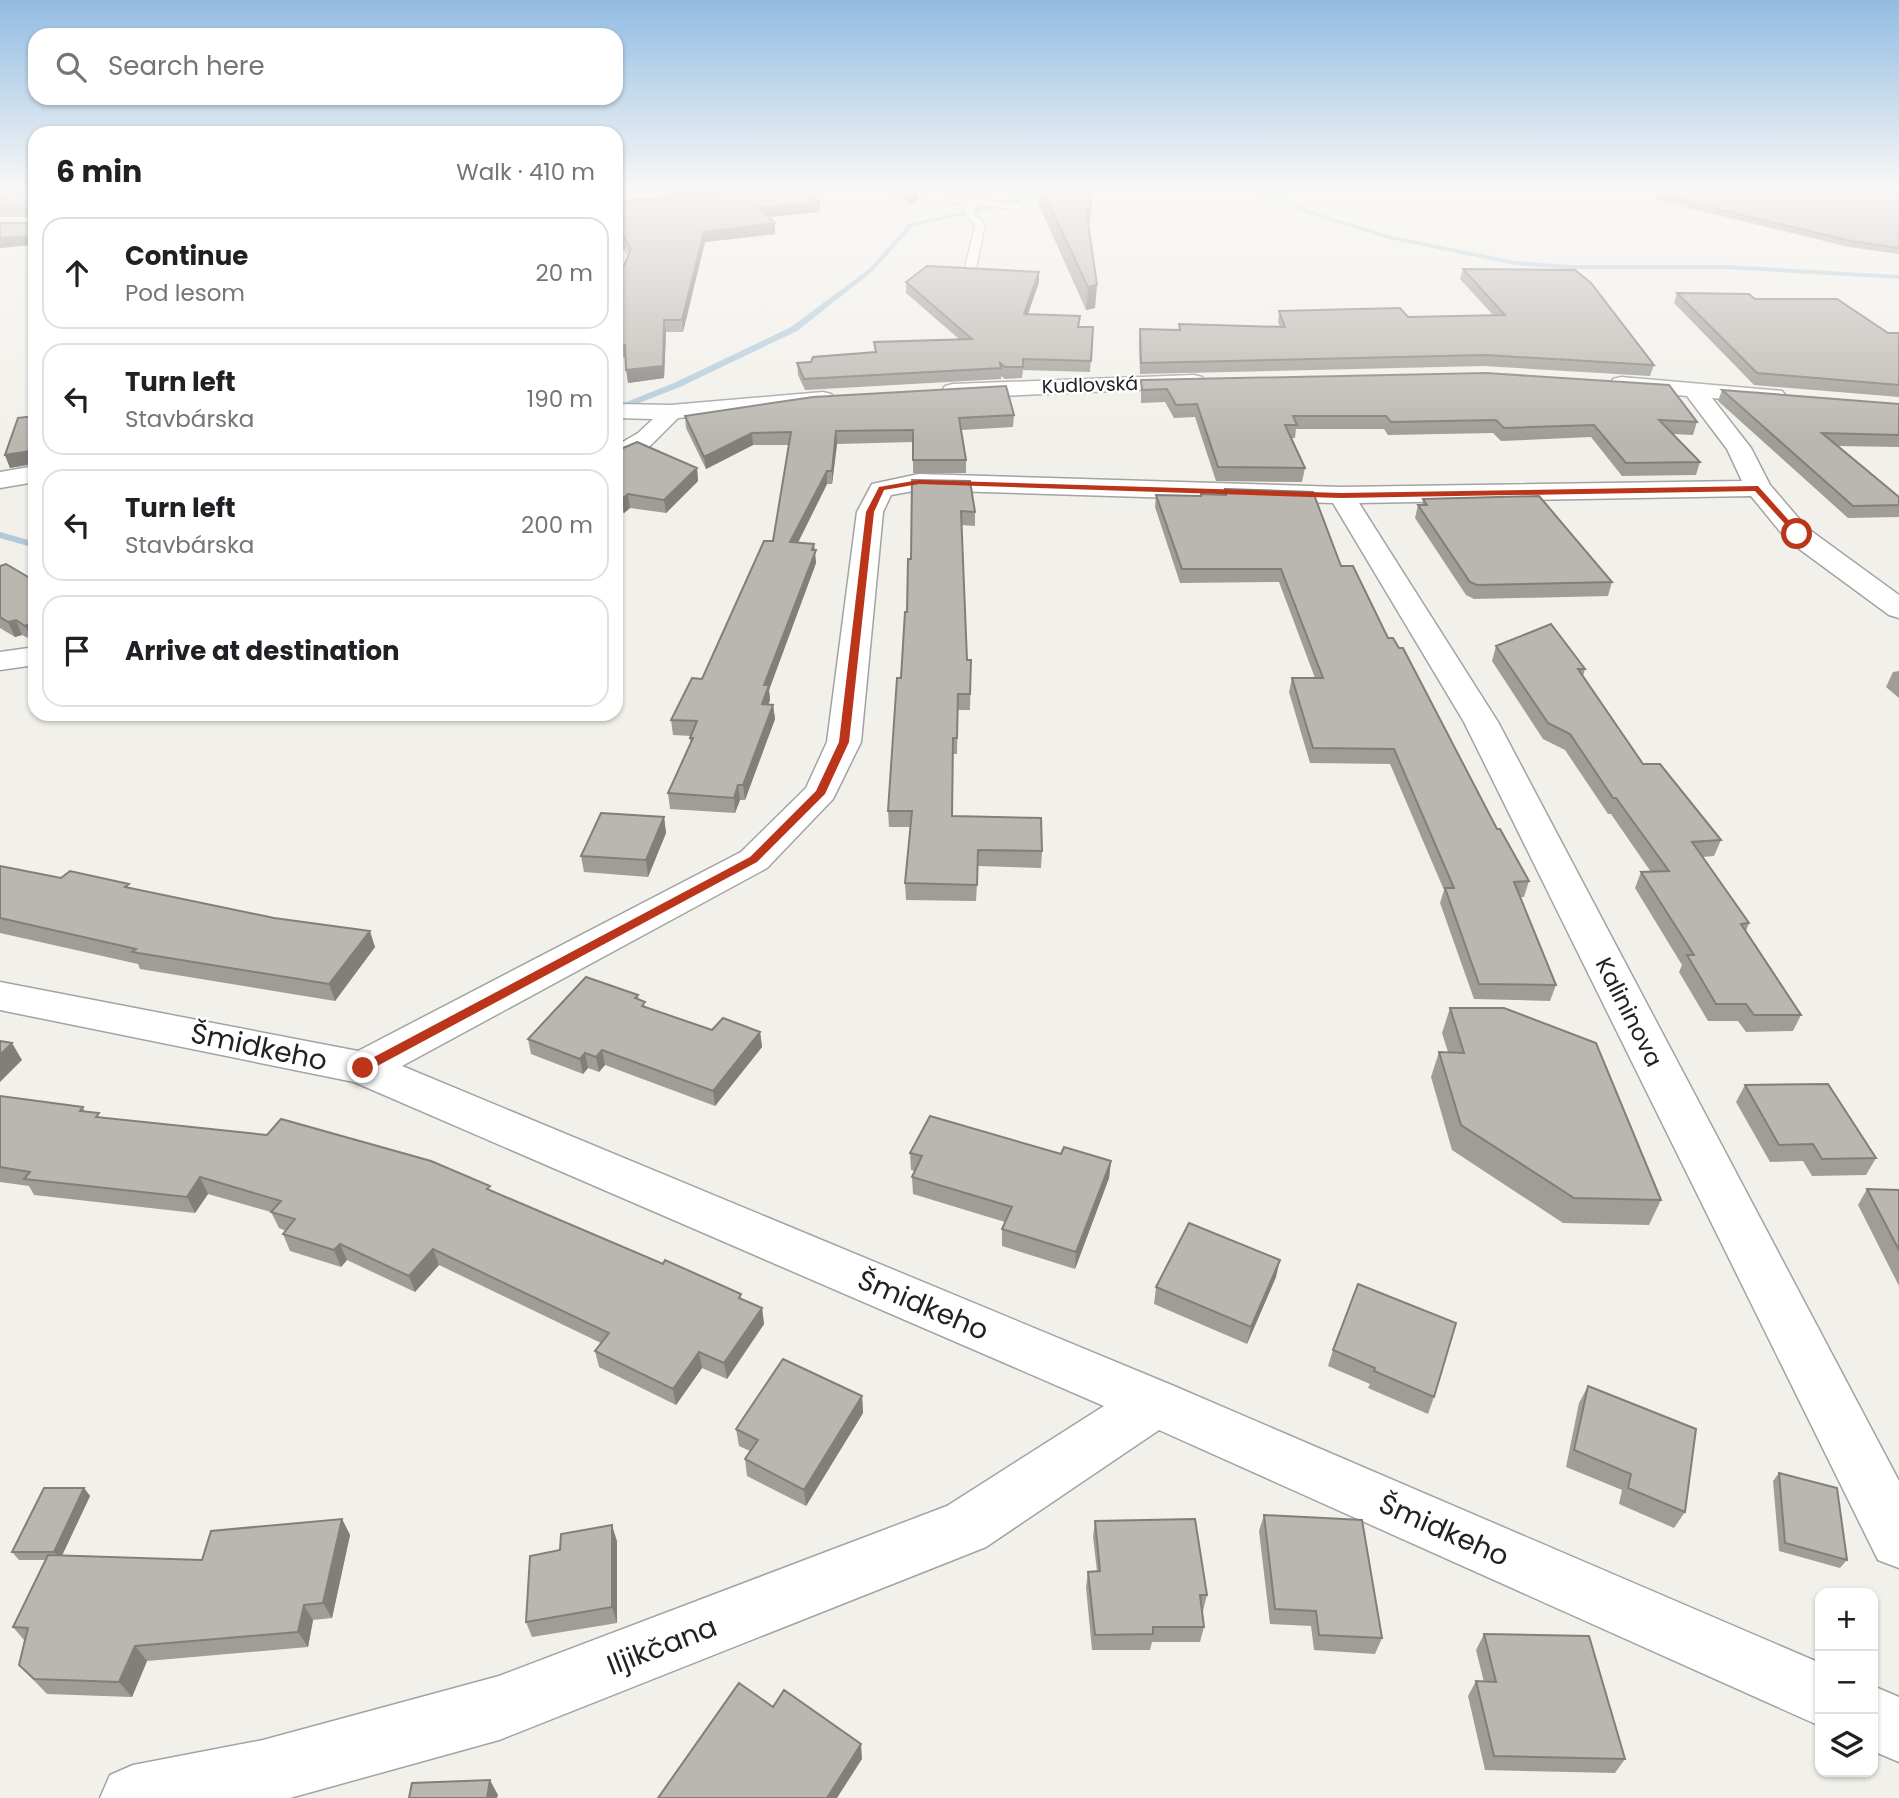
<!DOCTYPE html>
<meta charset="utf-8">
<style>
body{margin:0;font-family:Poppins,sans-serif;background:#f2f2f2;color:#202124}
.controls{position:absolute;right:21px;bottom:21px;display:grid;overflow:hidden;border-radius:14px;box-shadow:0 2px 5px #0004}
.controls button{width:63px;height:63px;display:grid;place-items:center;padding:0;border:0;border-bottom:2px solid #e0e0e0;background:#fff;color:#202124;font:35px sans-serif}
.stop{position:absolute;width:21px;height:21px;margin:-16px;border:5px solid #ba351a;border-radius:50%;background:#fff}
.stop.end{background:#ba351a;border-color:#fff;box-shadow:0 2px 7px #0008}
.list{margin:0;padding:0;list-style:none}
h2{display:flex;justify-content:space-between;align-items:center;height:91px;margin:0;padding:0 28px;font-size:30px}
h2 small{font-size:23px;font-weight:400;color:#757577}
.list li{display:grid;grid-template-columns:46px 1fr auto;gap:21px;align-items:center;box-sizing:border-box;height:112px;margin:0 14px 14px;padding:0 14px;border:2px solid #e0e0e0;border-radius:21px}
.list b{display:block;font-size:26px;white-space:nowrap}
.list p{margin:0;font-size:23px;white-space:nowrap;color:#757577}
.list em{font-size:23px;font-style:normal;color:#757577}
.icon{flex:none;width:38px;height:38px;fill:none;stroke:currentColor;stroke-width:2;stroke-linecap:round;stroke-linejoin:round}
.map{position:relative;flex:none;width:1899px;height:1798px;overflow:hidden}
.search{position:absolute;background:#fff;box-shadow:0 2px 5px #0004;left:28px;top:28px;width:595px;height:77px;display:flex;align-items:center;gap:18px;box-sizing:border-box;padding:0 24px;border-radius:21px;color:#757577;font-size:26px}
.panel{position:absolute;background:#fff;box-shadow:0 2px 5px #0004;left:28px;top:126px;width:595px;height:595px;border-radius:21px}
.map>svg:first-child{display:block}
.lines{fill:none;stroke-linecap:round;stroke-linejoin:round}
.stream{fill:#b1c9d8;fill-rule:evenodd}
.service-casing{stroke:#a3a3a3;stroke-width:2}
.minor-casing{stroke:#a3a3a3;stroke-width:3}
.service{fill:#fff;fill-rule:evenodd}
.minor{fill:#fff;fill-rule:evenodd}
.wall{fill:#a09d97}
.shaded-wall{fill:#827f7b}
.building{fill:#bab6b0;stroke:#827f7b;stroke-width:2}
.route{fill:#ba351a}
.labels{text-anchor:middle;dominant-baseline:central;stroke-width:5;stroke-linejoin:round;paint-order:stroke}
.far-street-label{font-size:19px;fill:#222;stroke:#fff}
.street-label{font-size:23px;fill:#222;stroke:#fff}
.near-street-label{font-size:28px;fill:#222;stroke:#fff}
</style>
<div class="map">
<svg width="1899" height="1798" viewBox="0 0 1899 1798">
<rect width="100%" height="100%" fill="#f1f0ea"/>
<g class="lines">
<path class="stream" d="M1081,187H1096L913,226L873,271L797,331L680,387L616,412V406L674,383L791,327L869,269L909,224L1052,191Z
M1228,187H1240L1278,195L1310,211L1392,236L1515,261L1569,265H1726L1899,275V279L1726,269H1569L1515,265L1389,239L1306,213L1274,197Z
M0,532L35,542V548L0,538Z"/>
<defs>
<path id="service" d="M793,187H825L820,190L775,195L770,192Z
M872,187H893L935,195L1018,204L1023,207L1018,210L976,205L974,213L985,225L975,275L969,278L963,275L975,225L964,213L966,204L935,201Z"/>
<path id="minor" d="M656,187H687L685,191L616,206V196Z
M616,247L623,249L630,259L623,276L616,278Z
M1194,375L1202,377L1205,382L1202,387L953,398L945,396L942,391L945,386L953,384Z
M1621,377L1782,391L1786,396L1782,401L1774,403L1712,398L1751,448L1770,485L1807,528L1899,595V618L1889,615L1787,540L1751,496L1359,503L1498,722L1899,1481V1568L1878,1560L1464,722L1333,503L919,490L891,495L883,512L861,742L833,799L767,868L402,1066L1174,1386L1820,1663V1726L1159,1430L986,1547L499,1740L290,1798H100L110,1775L133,1765L263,1740L499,1676L947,1506L1104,1406L354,1082L0,1010V982L358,1051L741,852L806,788L827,742L857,512L872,484L919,474L1341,487L1742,481L1727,449L1687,396L1613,389L1610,384L1613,379Z
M823,392L831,394L835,399L831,404L678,418L648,448L616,463V446L638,433L653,419L616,418V404L671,405Z
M35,466V482L0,488V472Z
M35,647V665L0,670V652Z
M1873,1686L1899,1697V1762L1873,1751Z"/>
</defs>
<use href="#service" class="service-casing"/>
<use href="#minor" class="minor-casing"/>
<use href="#service" class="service"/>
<use href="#minor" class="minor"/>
</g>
<path class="wall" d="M35,187V245L0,248V223H32L33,217H0V189Z
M901,187L918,190V200L909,205L901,196Z
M905,187H939L931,192Z
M1031,187H1088L1091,209L1089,230L1095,308L1086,310Z
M1658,187H1899V254L1849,247L1656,200Z
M616,202L820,212L768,217L775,223V234L705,242L683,332H666L664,378L628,383L626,357L616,358V268L624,266L629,254L625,248L616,245Z
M1463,269L1654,365L1650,376L1483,366L1140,374L1139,340L1140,329L1179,330V324L1280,327L1278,322L1279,311L1408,317L1493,315L1460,279Z
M1039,272V282L1028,314L1080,316L1079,327H1093L1090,372L1023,370L1022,378L1005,379L1001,376V379L805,390L798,375L797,363L875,352L874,342L959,339L906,293V282Z
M1677,293L1755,299L1888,333H1899V397L1754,385L1674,303Z
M1141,380L1697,422L1693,435L1673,434L1700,462L1696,475L1622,476L1591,437L1501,441L1493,433L1388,435L1384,429H1296L1295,438H1291L1305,468L1302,482L1216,481L1195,417L1174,418L1165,402L1141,403Z
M1722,390L1899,404V447L1837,446L1899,497V517L1848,518L1718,401Z
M1014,415L1013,427L961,430L966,460V473H913V442L837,444L832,484H827L798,543L814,544L816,563L769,690L770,700L768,704L773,705L775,719L745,800H740L735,813L670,809L668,793L690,743V738L691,736L673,735L671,720L702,679L773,541L789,445H753L706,469L686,428L685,416Z
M35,416V464L10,468L5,455Z
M616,451L697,468L698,481L666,513L630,508L624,513L616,511Z
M912,480L975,512V526L961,525L967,660H971L970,710H958L957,754H953L952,816L1042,851L1041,868L978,866L976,901L906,900L905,883L910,827H889L888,811L911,559Z
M1225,489L1341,566L1388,638L1497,829L1529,881L1524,897H1520L1556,985L1550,1001L1474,999L1440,903L1444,890L1390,764L1310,763L1289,692L1292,678H1315L1279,582L1180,583L1155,507L1156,495L1200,496L1224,495Z
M1423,499L1612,582L1608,596L1474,599L1466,595L1415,518L1418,505H1422Z
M0,566L35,581V639L32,640L22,635L15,637L0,628Z
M1496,646L1585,669L1583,676L1643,764L1721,840L1714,856L1703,857L1749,923L1746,931L1801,1015L1793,1031L1746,1032L1738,1021H1708L1679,972L1682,965L1635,888L1641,872H1651L1611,814H1608L1565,750L1543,739L1492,661Z
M1899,671V698L1886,687L1893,672Z
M664,817L666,833L648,877L584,872L581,856Z
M0,866L61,878L130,888L375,947L335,1001L140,969L138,964L0,933Z
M638,995L639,1000L646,1007L712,1030L760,1032L762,1047L715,1106L605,1065L599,1072L588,1068L583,1074L531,1054L528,1039Z
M1450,1008L1661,1200L1649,1225L1563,1223L1452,1150L1431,1077L1439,1052H1448L1442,1033Z
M1745,1085L1876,1158L1866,1175L1812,1176L1803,1161L1770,1162L1736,1102Z
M0,1096L83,1107L85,1112L101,1117L492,1191L762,1308L764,1324L727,1379L702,1368L676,1405L599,1367L595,1351L601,1343L439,1265L415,1292L347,1260L341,1267L290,1251L283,1234L286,1231L279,1228L271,1212L208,1194L195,1213L34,1195L29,1186L0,1182Z
M910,1153L1061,1154L1111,1161L1109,1178L1075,1269L1002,1246V1229L1005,1222L913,1194L912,1177L915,1171L911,1170Z
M1867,1189L1899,1190V1286L1858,1205Z
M1276,1277L1247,1344L1154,1304L1156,1287Z
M1358,1284L1434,1397L1428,1414L1368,1388L1370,1384L1328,1366L1333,1350Z
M1588,1386L1685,1512L1674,1528L1619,1504L1622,1490L1566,1467L1579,1403Z
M862,1396L863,1413L806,1506L747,1476L745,1459L750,1451L739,1446L736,1429Z
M1779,1473L1847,1560L1840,1568L1779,1551L1773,1481Z
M84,1488L90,1496L62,1555L202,1560L342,1519L350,1535L332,1618L313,1620L308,1647L147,1661L132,1697L47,1694L19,1665L24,1640L13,1627L45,1560H19L12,1552Z
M1264,1515L1382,1638L1375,1654L1314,1650L1311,1626L1270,1624L1259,1531Z
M1095,1521L1207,1595L1203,1611H1202L1204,1627L1200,1642H1152L1150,1650H1092L1086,1587L1088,1572L1097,1571L1093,1537Z
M617,1541V1623L532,1637L526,1622L560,1550Z
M1484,1634L1625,1759L1615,1773L1485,1770L1468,1696L1476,1681L1484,1682L1476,1650Z"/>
<path class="shaded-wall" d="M616,187H645L616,194Z
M670,187H767L671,197Z
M931,187H939L931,192Z
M918,190V200L909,205V195Z
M820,202V212L759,218V208Z
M775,223V234L705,242L683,332L682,320L704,232Z
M27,236L30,245L0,248V238Z
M1039,272V282L1024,325V314Z
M1097,285L1095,308L1086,310L1088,287Z
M664,320L666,332L664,378L628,383L626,370Z
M836,431L837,444L832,484V471Z
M752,433L753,445L706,469L704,457Z
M30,451L35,463L10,468L5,455Z
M697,468L698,481L666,513L664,500Z
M827,471V484L791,556L790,542Z
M628,494L630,508L624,513L622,499Z
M814,544L816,563L769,690L770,700L763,719L762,704L764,685Z
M16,620L22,635L15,637L8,622Z
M35,621V639L32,640L25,626Z
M773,705L775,719L745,800L743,785Z
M738,785L740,800L735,813L734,798Z
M664,817L666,833L648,877L646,860Z
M370,931L375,947L335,1001L329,984Z
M760,1032L762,1047L715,1106L713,1091Z
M12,1043L22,1060L0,1082V1055Z
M602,1050L605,1065L599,1072L596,1057Z
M585,1053L588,1068L583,1074L580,1059Z
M1111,1161L1109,1178L1075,1269L1076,1252Z
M200,1177L208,1194L195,1213L187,1197Z
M340,1244L347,1260L341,1267L334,1250Z
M433,1249L439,1265L415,1292L409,1276Z
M1280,1260L1276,1277L1247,1344L1251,1327Z
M762,1308L764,1324L727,1379L724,1363Z
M699,1352L702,1368L676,1405L673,1389Z
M862,1396L863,1413L806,1506L804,1490Z
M84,1488L90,1496L60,1560L54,1552Z
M342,1519L350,1535L332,1618L323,1603Z
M612,1525L617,1541V1623L612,1607Z
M304,1605L313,1620L308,1647L298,1632Z
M135,1646L147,1661L132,1697L119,1682Z
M861,1744L862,1759L837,1798H827Z
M490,1780L498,1795L497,1798H487Z"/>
<path class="building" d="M8,187H35V236L0,238V223H32L34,211L32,208H0V189Z
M776,187H805L820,202L759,208L775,223L704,232L682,320H664L663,366L626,370L625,345L616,346V268L624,266L631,249L624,237L616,235V202Z
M901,187H905L918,190L909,195Z
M1041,187H1088L1091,209H1086L1097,285L1088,287Z
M1659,187H1899V248L1851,241L1658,195Z
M927,266L1039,272L1024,314L1080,316L1078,327H1093L1091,361L1023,359V367H1005L1000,363L1001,368L804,379L797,363L811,362L813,357L876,352L874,342L972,339L906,282Z
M1463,269L1575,270L1591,283L1654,365L1486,355L1141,363L1140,329L1180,330L1179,324L1285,327L1279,311L1400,308L1408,317L1505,315Z
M1677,293L1749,294L1755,299H1837L1888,333H1899V385L1757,373Z
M1486,373L1669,385L1697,422L1659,420L1700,462L1626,463L1594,425L1504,428L1496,420L1391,422L1386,416H1293L1297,425H1285L1305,468L1218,467L1197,404L1176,405L1167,389L1142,390L1141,380Z
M1006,386L1014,415L959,418L966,460H913V430L836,431L832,471H827L790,542L814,544L812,550H816L764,685H769L762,704L773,705L743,785H738L734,798L668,793L693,738H690L697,721L671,720L692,678L702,679L764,541H773L791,432L752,433L704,457L685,416L813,397Z
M1722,390L1899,404V435L1822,433L1899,497V505L1853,506Z
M35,416V453L30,451L5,455L18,418Z
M637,442L697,468L664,500L628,494L622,499L616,498V451Z
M912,480L970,481L975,512L961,511L967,660H971L970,694H958L957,738H953L952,816L1041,818L1042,851L978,850L977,885L905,883L912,811H888L897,678H901L905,612H907L908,559H911Z
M1225,489L1313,492L1341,566H1353L1388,638H1393L1399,648H1403L1497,829H1500L1529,881L1514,882L1556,985L1479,984L1445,888H1454L1394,749L1313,748L1292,678H1323L1281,569H1182L1156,495L1201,496V494L1226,495Z
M1539,496L1612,582L1477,585L1470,582L1418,505H1427L1423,499Z
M6,564L35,581V621L25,626L16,620L8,622L0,617V566Z
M1551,624L1585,669H1578L1643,764H1660L1721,840L1692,842L1749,923L1741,924L1801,1015H1754L1746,1004H1716L1687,955H1694L1641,872L1669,871L1616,798H1613L1570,734L1548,723L1496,646Z
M601,813L664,817L646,860L581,856Z
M0,866L61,878L70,871L129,884L125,887L274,918L370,931L329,984L132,952L136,949L0,918Z
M586,977L638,995L635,998L645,1002L642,1006L712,1030L723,1018L760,1032L713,1091L602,1050L596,1057L585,1053L580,1059L528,1039Z
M1450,1008H1504L1596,1043L1661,1200L1574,1198L1461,1125L1439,1052L1464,1053Z
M0,1041L12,1043L0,1055Z
M1828,1084L1876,1158L1822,1159L1813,1144L1779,1145L1745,1085Z
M0,1096L83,1107L80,1111L99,1113L96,1117L267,1135L281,1119L431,1161L490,1186L487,1189L663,1264L665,1260L741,1294L739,1298L762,1308L724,1363L699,1352L673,1389L595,1351L609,1333L433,1249L409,1276L340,1244L334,1250L283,1234L295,1219L271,1212L281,1201L200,1177L187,1197L24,1179L30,1172L0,1167Z
M930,1116L1061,1154L1064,1147L1111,1161L1076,1252L1002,1229L1012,1207L912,1177L922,1156L910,1153Z
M1867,1189L1899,1190V1250Z
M1189,1223L1280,1260L1251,1327L1156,1287Z
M1358,1284L1456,1323L1434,1397L1374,1371L1375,1368L1333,1350Z
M783,1359L862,1396L804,1490L745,1459L758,1440L736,1429Z
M1588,1386L1696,1429L1685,1512L1628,1488L1631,1474L1574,1450Z
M1779,1473L1837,1488L1847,1560L1785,1543Z
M44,1488H84L54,1552H12Z
M1264,1515L1362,1520L1382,1638L1319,1635L1316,1611L1275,1609Z
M342,1519L323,1603L304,1605L298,1632L135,1646L119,1682L34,1679L19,1665L28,1628L13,1627L48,1555L202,1560L211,1531Z
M1195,1519L1207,1595H1200L1204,1627H1153V1634L1095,1635L1088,1572L1100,1571L1095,1521Z
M612,1525V1607L526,1622L530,1556L560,1550L561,1534Z
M1484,1634L1589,1636L1625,1759L1494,1756L1476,1681L1496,1682Z
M739,1683L773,1707L784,1690L861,1744L827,1798H658Z
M490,1780L487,1798H409L412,1783Z"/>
<linearGradient id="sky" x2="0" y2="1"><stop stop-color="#92bce2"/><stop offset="0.43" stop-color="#f9f8f6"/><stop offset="1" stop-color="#f9f8f6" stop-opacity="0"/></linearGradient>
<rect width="1899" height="439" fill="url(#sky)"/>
<path class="route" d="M919,480L1341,493L1758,486L1801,534L1795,535L1755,491L1341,498L919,484L884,490L874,512L849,742L825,794L757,862L368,1071H359V1065L750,857L816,791L839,742L866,512L879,487Z"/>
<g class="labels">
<g class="far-street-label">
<text transform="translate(1090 385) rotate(-2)">Kudlovská</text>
</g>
<g class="street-label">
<text transform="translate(1629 1012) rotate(63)">Kalininova</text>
</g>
<g class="near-street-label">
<text transform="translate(259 1047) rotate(12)">Šmidkeho</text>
<text transform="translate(923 1305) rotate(23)">Šmidkeho</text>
<text transform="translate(1444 1530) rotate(24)">Šmidkeho</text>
<text transform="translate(662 1646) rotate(-21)">Iljikčana</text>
</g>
</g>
</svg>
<div class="controls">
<button>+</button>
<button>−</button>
<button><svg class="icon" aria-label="layers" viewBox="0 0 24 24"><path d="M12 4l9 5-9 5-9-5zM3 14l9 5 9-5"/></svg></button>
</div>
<div class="stop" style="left:1797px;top:534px"></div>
<div class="stop end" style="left:363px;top:1068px"></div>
<div class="search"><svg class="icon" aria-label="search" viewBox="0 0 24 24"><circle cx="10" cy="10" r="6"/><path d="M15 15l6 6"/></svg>Search here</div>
<section class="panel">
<h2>6 min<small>Walk · 410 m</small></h2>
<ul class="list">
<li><svg class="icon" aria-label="ahead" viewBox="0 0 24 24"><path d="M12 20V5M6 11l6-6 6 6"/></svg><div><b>Continue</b><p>Pod lesom</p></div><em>20 m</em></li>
<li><svg class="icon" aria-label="left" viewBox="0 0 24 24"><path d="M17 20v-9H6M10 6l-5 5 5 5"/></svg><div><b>Turn left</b><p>Stavbárska</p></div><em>190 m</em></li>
<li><svg class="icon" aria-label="left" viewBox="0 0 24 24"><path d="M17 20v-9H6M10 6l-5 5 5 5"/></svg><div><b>Turn left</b><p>Stavbárska</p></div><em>200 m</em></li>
<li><svg class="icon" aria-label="arrive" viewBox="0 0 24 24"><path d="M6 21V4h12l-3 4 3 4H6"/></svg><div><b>Arrive at destination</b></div></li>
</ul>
</section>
</div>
